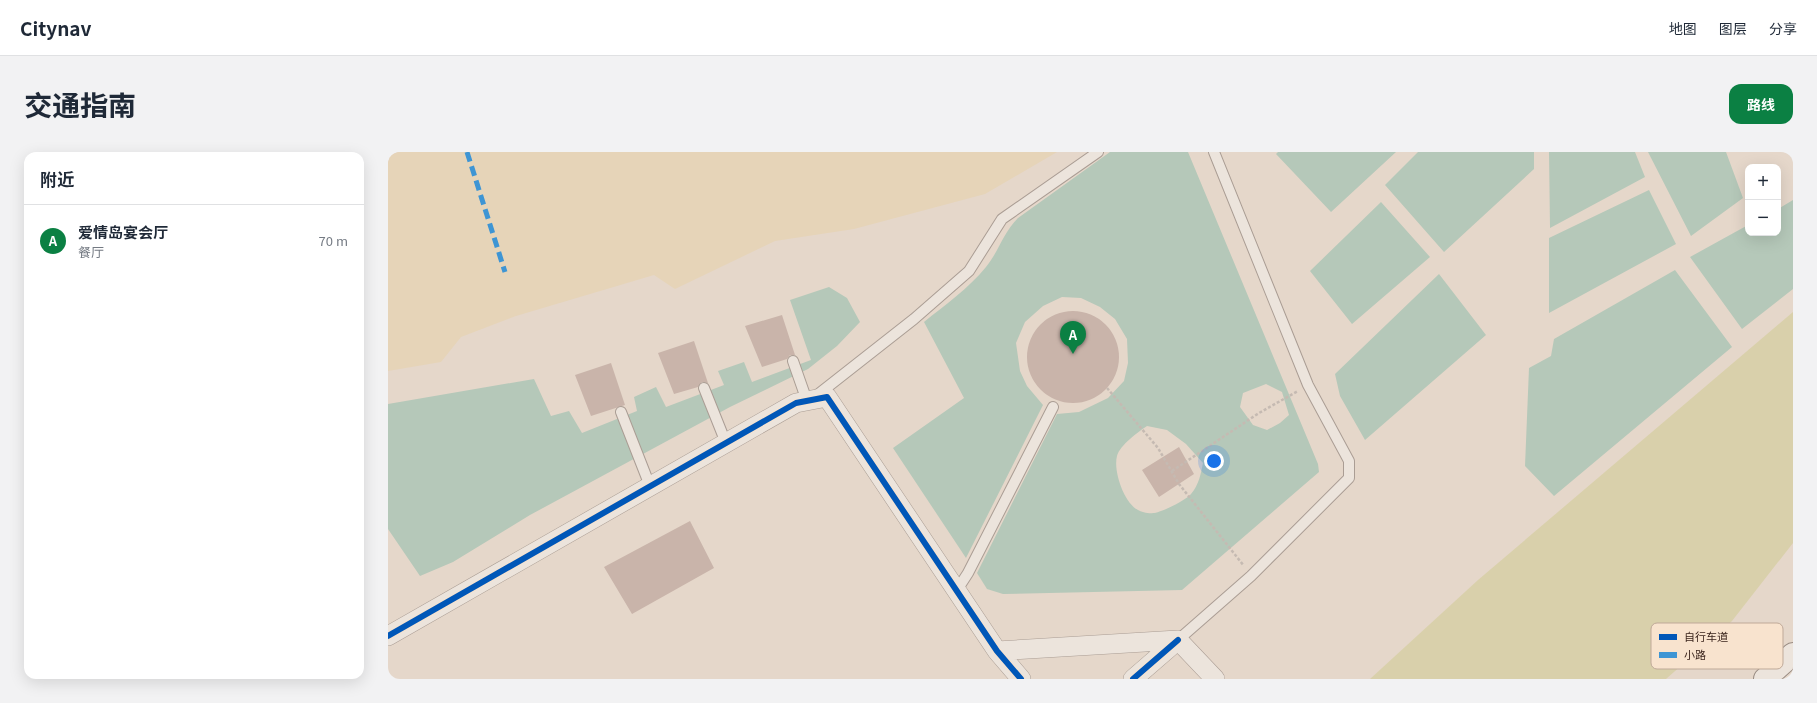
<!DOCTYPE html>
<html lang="zh">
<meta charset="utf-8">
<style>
body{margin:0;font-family:Georgia,"Noto Sans SC",serif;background:#f2f2f3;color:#1f2937}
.controls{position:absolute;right:12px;top:12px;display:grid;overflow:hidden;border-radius:8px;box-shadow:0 4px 16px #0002}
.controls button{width:36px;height:36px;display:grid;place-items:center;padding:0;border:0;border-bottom:1px solid #e0e1e3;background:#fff;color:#1f2937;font:20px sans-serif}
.you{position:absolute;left:826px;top:309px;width:14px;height:14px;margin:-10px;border:3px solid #fff;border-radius:50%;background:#1a73e8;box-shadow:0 0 0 6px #1a73e833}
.badge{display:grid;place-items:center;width:26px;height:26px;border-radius:50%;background:#0b8043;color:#fff;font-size:13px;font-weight:700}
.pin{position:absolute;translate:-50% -33px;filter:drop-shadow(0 1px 2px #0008)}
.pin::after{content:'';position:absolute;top:21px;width:14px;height:12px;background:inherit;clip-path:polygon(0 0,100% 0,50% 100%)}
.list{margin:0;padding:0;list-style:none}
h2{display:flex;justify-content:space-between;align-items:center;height:52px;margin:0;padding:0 16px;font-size:17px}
h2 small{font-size:13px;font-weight:400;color:#747a83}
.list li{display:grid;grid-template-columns:26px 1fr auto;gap:12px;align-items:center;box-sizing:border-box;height:72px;padding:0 16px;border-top:1px solid #e0e1e3}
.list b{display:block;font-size:15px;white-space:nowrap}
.list p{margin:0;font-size:13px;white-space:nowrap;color:#747a83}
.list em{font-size:13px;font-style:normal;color:#747a83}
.map{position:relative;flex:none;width:1405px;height:527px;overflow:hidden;border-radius:12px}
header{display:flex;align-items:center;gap:24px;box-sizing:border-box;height:56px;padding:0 20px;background:#fff;border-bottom:1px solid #e0e1e3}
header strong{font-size:19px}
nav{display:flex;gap:22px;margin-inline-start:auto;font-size:14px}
.intro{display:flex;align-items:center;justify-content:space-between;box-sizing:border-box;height:96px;padding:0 24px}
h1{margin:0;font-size:28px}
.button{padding:10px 18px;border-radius:12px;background:#0b8043;color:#fff;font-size:14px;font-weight:700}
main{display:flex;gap:24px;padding:0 24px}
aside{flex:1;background:#fff;border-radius:12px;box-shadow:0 4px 16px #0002}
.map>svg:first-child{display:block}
.farmland{fill:#e6d4b8}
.green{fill:#d9d0ab}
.water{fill:#b5c8b9;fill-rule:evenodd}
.building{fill:#c9b4aa}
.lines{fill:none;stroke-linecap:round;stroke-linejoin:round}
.lane-casing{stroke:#aa9d94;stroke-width:12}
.street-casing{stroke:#aa9d94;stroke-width:20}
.secondary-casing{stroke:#998c83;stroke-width:24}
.path{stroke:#c5bab2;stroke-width:2.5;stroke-dasharray:3 2;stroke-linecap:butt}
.lane{stroke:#ece4dc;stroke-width:10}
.street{stroke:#ece4dc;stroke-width:19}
.secondary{stroke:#ece4dc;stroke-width:22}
.quiet{stroke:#3e95d4;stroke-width:5;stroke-dasharray:10 5;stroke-linecap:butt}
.cycleway-casing{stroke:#f8e3ce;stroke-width:8}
.cycleway{stroke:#0057b8;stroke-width:6}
.key{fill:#f8e3ce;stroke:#bfa998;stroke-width:1}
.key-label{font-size:11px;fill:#39231b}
</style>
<header>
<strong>Citynav</strong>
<nav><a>地图</a><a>图层</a><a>分享</a></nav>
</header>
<div class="intro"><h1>交通指南</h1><a class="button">路线</a></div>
<main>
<aside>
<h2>附近<small></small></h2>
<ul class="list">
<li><span class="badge">A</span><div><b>爱情岛宴会厅</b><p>餐厅</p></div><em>70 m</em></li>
</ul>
</aside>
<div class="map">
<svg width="1405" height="527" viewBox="0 0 1405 527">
<rect width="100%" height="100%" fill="#e5d7ca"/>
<path class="farmland" d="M0,0H669L597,42L466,77L387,89L287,137L266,123L128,164L73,185L53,210L0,219Z"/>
<path class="green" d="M1405,160V391L1344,469L1278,527H982L1090,428Z"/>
<path class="water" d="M722,0H800L930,312L931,320L794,438L615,442L599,437L589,421L669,262L691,260L720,246L736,229L740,211L739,187L727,167L712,155L693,146L674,145L655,154L637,170L628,191L632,219L639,234L655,253L578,406L505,296L576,246L536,170C557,153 581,136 598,115C611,99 615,81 630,66ZM878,232L894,240L901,263L892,271L879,278L865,273L852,255L855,241ZM759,274L779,278L798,292L815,311C813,321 811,333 803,342C798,348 773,361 765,361C762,362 753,360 750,358C736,351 725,319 729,304C732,293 750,280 759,274Z
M890,0H1008L943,60L888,2Z
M1030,0H1146V17L1056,100L997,33Z
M1161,0H1247L1257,25L1162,76Z
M1260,0H1338L1355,46L1303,84Z
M1261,38L1288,92L1161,161V86Z
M1405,48V137L1354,177L1302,105L1360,73V81H1390V57Z
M993,50L1042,105L964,172L922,119Z
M1287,118L1344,195L1166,344L1137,314L1141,216L1163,204L1166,187Z
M1051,122L1098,183L977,288L952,244L947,222Z
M441,135L459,146L472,170L449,194L420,217L342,255L142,363L65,410L32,424L0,377V252L146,227L163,264L181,259L194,281L249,259L246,245L268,235L278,255L336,233L330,219L356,210L364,230L423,208L402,148Z"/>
<path class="building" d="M639 205a46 46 0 1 1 92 0a46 46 0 1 1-92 0Z
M394,163L407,203H402L399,207L374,215L357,174Z
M306,189L320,231L314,230L310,235L286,242L270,201Z
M223,211L237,253L203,264L187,223Z
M791,295L806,322L771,345L754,318Z
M302,369L326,416L244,462L216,415Z"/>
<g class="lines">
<defs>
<path id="lane" d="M405,209L419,249
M316,236L338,291
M428,244L526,167L581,119L614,67L710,0
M233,260L262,334
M569,438L580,421L665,255
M790,488L863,424L961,326V309L920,233L826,0"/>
<path id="street" d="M0,484L408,251L439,245L609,499L633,527
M609,499L790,488L827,527
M745,527L790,488"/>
<path id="secondary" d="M1377,527L1405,502"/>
</defs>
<use href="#lane" class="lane-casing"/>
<use href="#street" class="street-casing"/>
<use href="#secondary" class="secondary-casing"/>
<path class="path" d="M719,236L770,296L791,332L856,414
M784,319L871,261L910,239"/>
<use href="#lane" class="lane"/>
<use href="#street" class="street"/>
<use href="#secondary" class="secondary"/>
<path class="quiet" d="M79,0L117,120"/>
<defs>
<path id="cycleway" d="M0,484L408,251L439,245L609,499L633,527
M745,527L790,488"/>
</defs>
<use href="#cycleway" class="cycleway-casing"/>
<use href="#cycleway" class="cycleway"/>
</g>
<rect x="1263" y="471" width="132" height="46" rx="6" class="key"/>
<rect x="1271" y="482" width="18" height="6" fill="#0057b8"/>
<rect x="1271" y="500" width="18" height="6" fill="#3e95d4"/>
<g class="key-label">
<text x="1296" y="489">自行车道</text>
<text x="1296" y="507">小路</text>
</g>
</svg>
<div class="controls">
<button>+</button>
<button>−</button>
</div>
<div class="you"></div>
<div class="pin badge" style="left:685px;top:202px">A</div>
</div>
</main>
